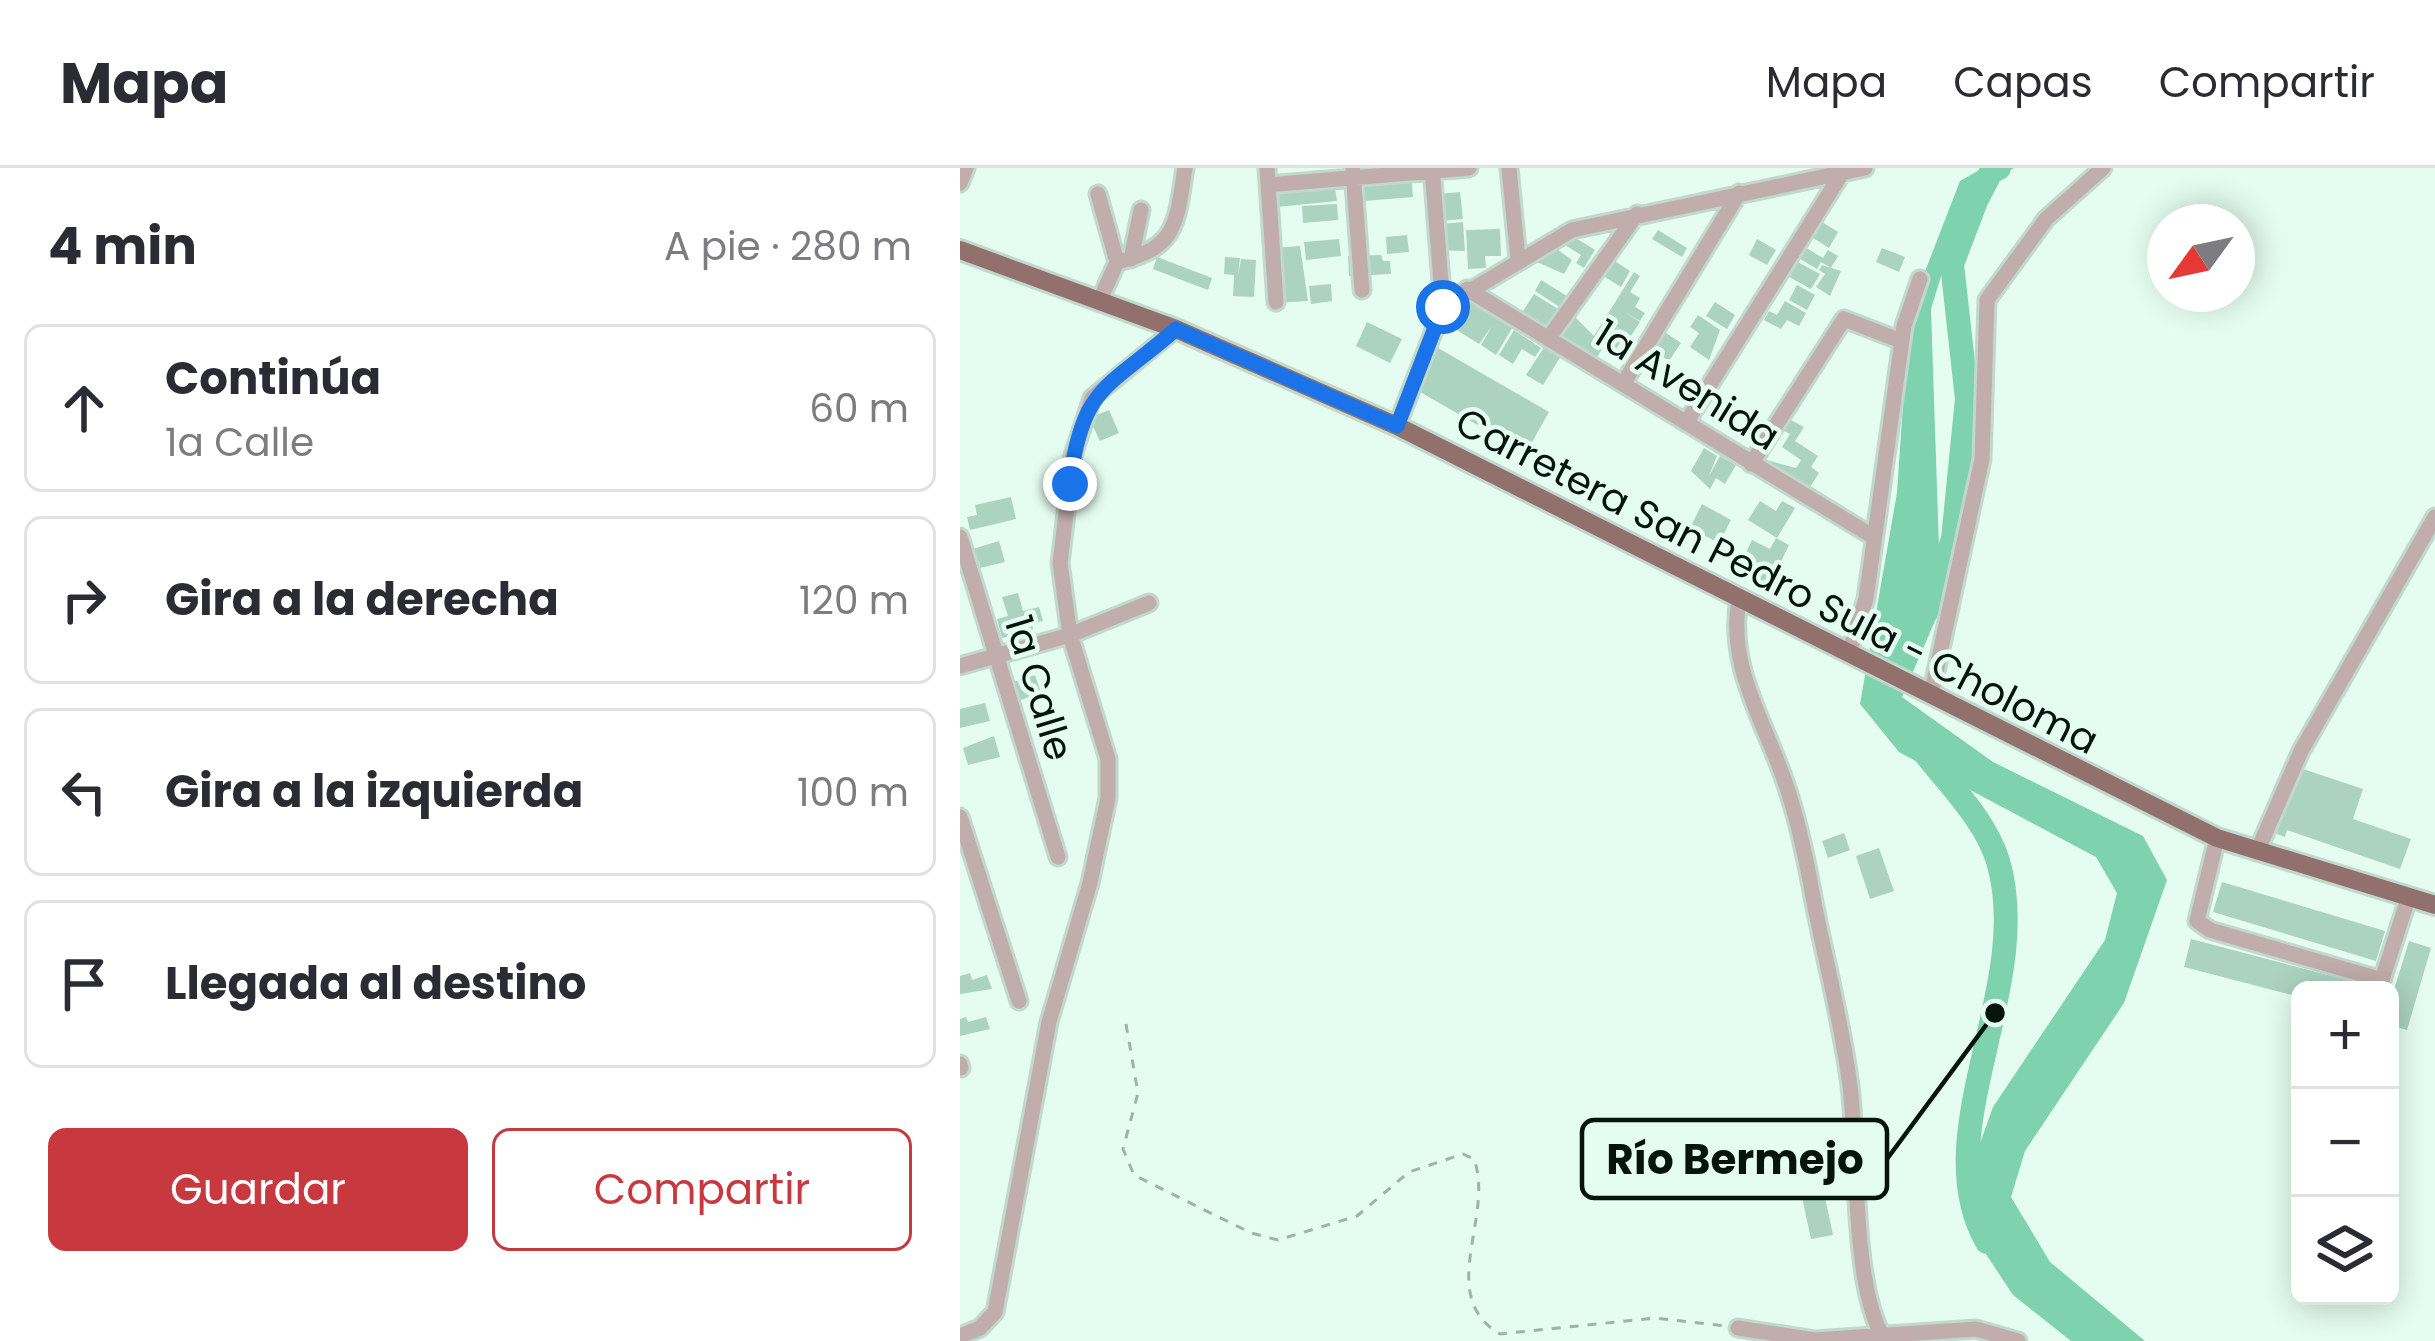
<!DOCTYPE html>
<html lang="es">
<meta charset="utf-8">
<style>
body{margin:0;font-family:Poppins,sans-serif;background:#f2f2f3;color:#2b2b33}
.controls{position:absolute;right:36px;bottom:36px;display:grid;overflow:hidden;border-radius:18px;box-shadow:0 6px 30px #0003}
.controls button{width:108px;height:108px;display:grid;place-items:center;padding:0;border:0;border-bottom:3px solid #e1e1e2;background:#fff;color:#2b2b33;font:60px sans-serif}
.compass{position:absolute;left:1187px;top:36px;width:108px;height:108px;border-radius:50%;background:#fff;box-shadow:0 6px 30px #0003;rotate:237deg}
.stop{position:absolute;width:36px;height:36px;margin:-27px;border:9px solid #1a73e8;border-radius:50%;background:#fff}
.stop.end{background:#1a73e8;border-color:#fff;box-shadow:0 3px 12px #0008}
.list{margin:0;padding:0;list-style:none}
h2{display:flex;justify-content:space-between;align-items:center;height:156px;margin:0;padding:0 48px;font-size:51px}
h2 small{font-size:39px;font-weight:400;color:#7c7c81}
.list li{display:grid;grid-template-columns:78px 1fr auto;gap:36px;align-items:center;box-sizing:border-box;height:168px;margin:0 24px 24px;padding:0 24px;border:3px solid #e1e1e2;border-radius:18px}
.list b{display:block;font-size:45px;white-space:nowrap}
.list p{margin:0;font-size:39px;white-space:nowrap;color:#7c7c81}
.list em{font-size:39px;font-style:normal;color:#7c7c81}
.actions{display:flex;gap:24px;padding:36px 48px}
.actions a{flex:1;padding:27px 0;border:3px solid #c7383f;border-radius:18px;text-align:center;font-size:42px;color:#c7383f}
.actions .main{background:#c7383f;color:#fff}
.icon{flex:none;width:66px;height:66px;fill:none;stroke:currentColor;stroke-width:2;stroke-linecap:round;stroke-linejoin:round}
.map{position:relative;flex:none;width:1475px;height:1173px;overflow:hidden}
header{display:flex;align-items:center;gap:72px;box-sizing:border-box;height:168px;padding:0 60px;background:#fff;border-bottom:3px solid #e1e1e2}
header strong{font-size:57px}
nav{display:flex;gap:66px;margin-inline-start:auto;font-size:42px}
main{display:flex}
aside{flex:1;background:#fff}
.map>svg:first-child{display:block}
.water{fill:#7ed3ae}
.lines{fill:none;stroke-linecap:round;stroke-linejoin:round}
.river{stroke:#7ed3ae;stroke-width:24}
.building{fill:#abd3bf}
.minor-casing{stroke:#c1d8cd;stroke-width:21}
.major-casing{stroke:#c1d8cd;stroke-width:24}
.path{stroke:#9eb3a8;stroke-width:3;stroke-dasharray:9 9;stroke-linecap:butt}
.minor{stroke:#c1adac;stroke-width:15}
.major{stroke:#92706e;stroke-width:18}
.route{stroke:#1a73e8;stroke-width:15}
.labels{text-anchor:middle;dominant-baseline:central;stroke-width:9;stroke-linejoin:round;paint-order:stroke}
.street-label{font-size:39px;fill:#06140e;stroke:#e5fdf1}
.leader{fill:none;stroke:#06140e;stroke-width:4.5}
.callout-dot{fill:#06140e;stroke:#e5fdf1;stroke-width:4.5}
.callout{fill:#e5fdf1;stroke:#06140e;stroke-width:4.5}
.callout-label{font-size:42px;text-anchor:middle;font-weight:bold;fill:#06140e}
</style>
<header>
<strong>Mapa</strong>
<nav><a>Mapa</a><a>Capas</a><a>Compartir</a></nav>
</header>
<main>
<aside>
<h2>4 min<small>A pie · 280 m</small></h2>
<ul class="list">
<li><svg class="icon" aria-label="ahead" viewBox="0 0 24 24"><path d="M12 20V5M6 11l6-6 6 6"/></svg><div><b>Continúa</b><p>1a Calle</p></div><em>60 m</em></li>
<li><svg class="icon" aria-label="right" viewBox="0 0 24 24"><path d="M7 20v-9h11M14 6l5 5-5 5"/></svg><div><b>Gira a la derecha</b></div><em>120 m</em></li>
<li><svg class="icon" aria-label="left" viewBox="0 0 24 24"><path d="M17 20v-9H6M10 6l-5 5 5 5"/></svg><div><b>Gira a la izquierda</b></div><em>100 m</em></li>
<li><svg class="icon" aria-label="arrive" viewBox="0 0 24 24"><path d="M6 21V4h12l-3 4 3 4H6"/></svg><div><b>Llegada al destino</b></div></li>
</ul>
<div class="actions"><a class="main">Guardar</a><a>Compartir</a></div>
</aside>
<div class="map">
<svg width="1475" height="1173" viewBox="0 0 1475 1173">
<rect width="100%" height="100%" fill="#e5fdf1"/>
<path class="water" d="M1023,0H1054L1019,18L1001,43L971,141L981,439L942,529L1033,594L1183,668L1207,712L1164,835L1065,983L1051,1029L1090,1094L1185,1173H1111L1053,1127L1016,1071L1010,1003L1033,939L1145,772L1157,725L1136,689L939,584L900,536L937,325L949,145L1000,13Z"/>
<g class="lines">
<path class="river" d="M969,441L993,371L1007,231L992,96L1016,33L1031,4L1039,0
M960,579C987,615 1024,649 1038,693C1075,819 965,966 1027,1074"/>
</g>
<path class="building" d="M451,7L453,29L405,33L403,11Z
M374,12L377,33L308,40L306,19Z
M500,24L503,51L469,54L467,27Z
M377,36L378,52L343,55L342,38Z
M859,52L878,64L869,80L850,68Z
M503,54L505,83L472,82L469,57Z
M540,61L541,88H525L526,100L508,101L506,62Z
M698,62L727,80L722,89L692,71Z
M447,67L449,84L427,86L426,69Z
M611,67L635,82L624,100L616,95L621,87L605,77Z
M379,71L381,88L346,92L344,74Z
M797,71L816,82L807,97L789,87Z
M838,75L863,90L868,82L878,88L871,100L861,94L857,101L832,86Z
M590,76L612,92L604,106L577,94Z
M340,78L348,133L313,135V80Z
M922,80L945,89L939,104L916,94Z
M421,87L423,93H430L431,106L389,108L388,88Z
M647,88L670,103L661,119L637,104Z
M197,89L252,110L248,122L193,101Z
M265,89L280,90L278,108L281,91L296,92L294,129L273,128L274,107L264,106Z
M830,90L860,106L851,121L822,105Z
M862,97L881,103L870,128L856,119L865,106L859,102Z
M674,104L680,108L670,124L680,130L675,139L685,145L680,153L666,145L680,154L671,168L651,156L671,169L666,176L662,172L656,181L646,175L634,194L593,167L609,143L634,168Z
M581,112L607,128L600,139L575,123Z
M371,116L372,133L351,136L349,118Z
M837,117L855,127L847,142L829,132Z
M574,126L598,141L585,161L561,146Z
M505,127L554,157L536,187L521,177L532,158L519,176L481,152Z
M825,133L846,145L839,158L827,152L821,161L804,152L809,143L817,147Z
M755,134L775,147L767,161L746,148Z
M738,147L760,162L749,192L730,179L739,165L730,159Z
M407,154L442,171L430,195L396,178Z
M700,161L721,175L709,193L688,179Z
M554,162L581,180L575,189L562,181L553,196L539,187Z
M585,178L601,188L583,217L566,207Z
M478,180L589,244L566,285L455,221Z
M149,242L159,265L140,273L129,250Z
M821,247L844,259L835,273L858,288L851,299L859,305L850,319L841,313L837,319L805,301L810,293L836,300L841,292L822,279L830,266L814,258Z
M744,280L757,288L749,308L760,288L776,297L765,316L756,310L750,321L731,303Z
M51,329L56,351L10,362L7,349L17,347L15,337Z
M800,333L816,343L822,333L835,340L817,370L788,352Z
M742,336L771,352L759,375L730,360Z
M816,370L829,377L809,419L795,412L799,404L781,395L792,372L810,381Z
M39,373L45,394L20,400L19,393L10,395L6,383Z
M58,425L63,443L79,439L83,453L72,455L73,462L42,470L37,451L48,448L42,429Z
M75,507L81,525L58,533L44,517Z
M25,535L30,553L0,560V541Z
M98,549L103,567L84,573L79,555Z
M34,568L40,589L8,597L3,580Z
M1337,599L1403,621L1393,651L1451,671L1440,701L1327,662L1325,669L1314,665Z
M884,665L890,682L868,690L862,673Z
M919,680L934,723L910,731L896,688Z
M1262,714L1425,763L1416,793L1253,744Z
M1231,771L1394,814L1392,822H1340V829L1224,799Z
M1449,773L1471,780L1447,862L1430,857V835Z
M10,805L12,812L27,807L32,821L0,826V808Z
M6,849L8,854L26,849L30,861L0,868V851Z
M861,1010L873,1067L851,1071L839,1015Z"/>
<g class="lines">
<defs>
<path id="minor" d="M307,0L316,134
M549,0L558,91
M393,3L402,122
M0,15L6,0
M308,17L509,0
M138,26L157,94
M171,91L181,42
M507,121L912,368
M139,134L157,94C217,80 216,57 225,0
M483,139L612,62L905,0
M588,171L677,46
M663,216L779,25
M726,255L882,5
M437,258L483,139L472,0
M791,296L884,151L941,173
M0,369L98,689
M779,431C767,498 804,552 825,614C838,651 846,690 853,729C865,792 882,855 890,918C898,985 892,1116 923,1169
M889,485L906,431L944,158L960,111
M0,498L110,467L189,435
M971,527L1022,291L1027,132L1086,51L1143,0
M0,649L59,833
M1257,670L1237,753L1250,762L1422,812L1448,731
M1297,684L1341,583L1475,349
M0,896L1,900
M778,1160L855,1172L1016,1161L1058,1173
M0,1168L20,1160L35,1144L89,854L130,715L148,630V591L110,467L100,395L113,287L132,230L216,161"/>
<path id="major" d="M0,82L216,161L437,258L1257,670L1475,737"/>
</defs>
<use href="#minor" class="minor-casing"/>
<use href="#major" class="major-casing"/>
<path class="path" d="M166,856L178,925L163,981L174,1007L291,1065L318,1072L397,1048L449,1004L503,986L514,991C535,1048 475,1128 540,1166L695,1150L765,1158"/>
<use href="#minor" class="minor"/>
<use href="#major" class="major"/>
</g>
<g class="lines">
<path class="route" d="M110,316C121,217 149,220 216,161L437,258L483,139"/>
</g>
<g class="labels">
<g class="street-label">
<text transform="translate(727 217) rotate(32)">1a Avenida</text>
<text transform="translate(817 413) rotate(27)">Carretera San Pedro Sula - Choloma</text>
<text transform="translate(79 520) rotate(73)">1a Calle</text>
</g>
</g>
<path class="leader" d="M1035 845L927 991"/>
<circle class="callout-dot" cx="1035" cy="845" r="12"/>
<rect class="callout" x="622" y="952" width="305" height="78" rx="12"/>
<g class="callout-label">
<text x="775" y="1006">Río Bermejo</text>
</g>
</svg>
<div class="controls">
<button>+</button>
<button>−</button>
<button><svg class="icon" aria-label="layers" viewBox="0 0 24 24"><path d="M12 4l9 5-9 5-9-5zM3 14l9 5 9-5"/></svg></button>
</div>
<svg class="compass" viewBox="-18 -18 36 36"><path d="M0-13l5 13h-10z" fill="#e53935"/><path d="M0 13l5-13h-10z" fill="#7c7c81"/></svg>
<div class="stop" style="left:483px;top:139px"></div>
<div class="stop end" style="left:110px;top:316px"></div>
</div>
</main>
